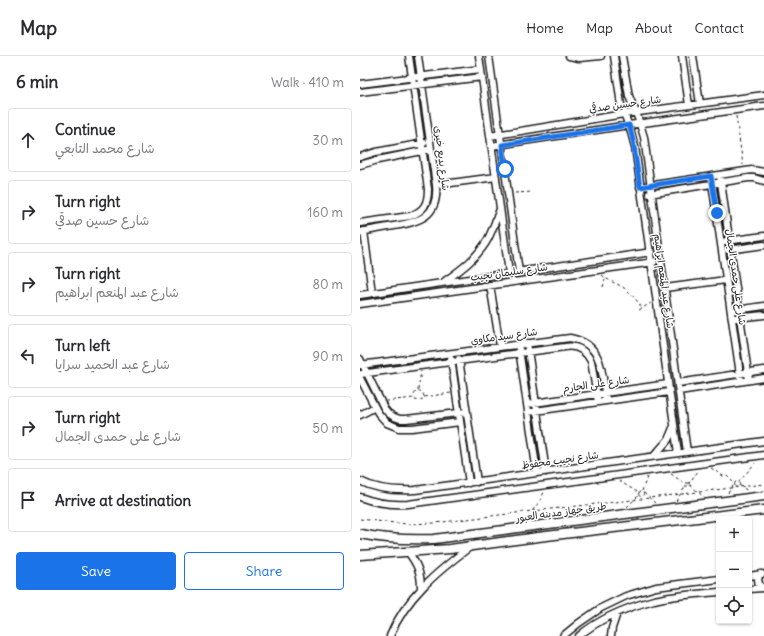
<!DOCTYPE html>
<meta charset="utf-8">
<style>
body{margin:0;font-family:Delius,"Playpen Sans Arabic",sans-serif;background:#f2f2f3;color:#2b2b33}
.controls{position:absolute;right:12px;bottom:12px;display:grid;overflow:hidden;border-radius:4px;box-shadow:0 1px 3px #0004}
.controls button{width:36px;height:36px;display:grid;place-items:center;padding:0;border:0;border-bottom:1px solid #e1e1e2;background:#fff;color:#2b2b33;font:20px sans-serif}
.stop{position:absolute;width:12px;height:12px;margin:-9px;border:3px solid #1a73e8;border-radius:50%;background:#fff}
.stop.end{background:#1a73e8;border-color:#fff;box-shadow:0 1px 4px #0008}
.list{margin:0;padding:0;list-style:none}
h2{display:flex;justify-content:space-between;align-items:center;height:52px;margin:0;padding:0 16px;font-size:17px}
h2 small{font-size:13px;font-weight:400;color:#7c7c81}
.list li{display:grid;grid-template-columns:26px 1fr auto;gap:12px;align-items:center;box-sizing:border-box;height:64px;margin:0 8px 8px;padding:0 8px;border:1px solid #e1e1e2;border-radius:4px}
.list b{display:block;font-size:15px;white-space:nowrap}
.list p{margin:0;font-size:13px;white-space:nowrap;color:#7c7c81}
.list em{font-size:13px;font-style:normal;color:#7c7c81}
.actions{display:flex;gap:8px;padding:12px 16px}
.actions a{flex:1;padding:9px 0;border:1px solid #1a73e8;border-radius:4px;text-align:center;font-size:14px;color:#1a73e8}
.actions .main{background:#1a73e8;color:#fff}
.icon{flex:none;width:22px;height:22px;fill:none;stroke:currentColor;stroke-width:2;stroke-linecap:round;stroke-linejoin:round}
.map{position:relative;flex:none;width:404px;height:580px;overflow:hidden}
header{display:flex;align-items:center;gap:24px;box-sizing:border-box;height:56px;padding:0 20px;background:#fff;border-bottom:1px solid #e1e1e2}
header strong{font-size:19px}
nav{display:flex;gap:22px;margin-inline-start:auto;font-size:14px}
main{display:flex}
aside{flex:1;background:#fff}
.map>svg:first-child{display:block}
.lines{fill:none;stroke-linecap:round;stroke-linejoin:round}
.minor-casing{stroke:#1c1c1c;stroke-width:9}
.major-casing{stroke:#1c1c1c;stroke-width:11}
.path{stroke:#1c1c1c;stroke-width:1;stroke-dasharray:3 3;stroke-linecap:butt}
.minor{stroke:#fff;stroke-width:6}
.major{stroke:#fff;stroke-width:8}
.route{stroke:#1a73e8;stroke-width:5}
.labels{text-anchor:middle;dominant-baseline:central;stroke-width:3;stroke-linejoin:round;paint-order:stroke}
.street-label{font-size:10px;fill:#1c1c1c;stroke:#fff}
</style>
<header>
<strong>Map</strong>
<nav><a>Home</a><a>Map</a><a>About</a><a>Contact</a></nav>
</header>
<main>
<aside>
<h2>6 min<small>Walk · 410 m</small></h2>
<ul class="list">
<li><svg class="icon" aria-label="ahead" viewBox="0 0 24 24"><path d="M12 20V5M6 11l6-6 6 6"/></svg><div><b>Continue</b><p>شارع محمد التابعي</p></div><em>30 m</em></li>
<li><svg class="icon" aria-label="right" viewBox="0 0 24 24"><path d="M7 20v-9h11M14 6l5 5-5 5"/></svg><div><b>Turn right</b><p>شارع حسين صدقي</p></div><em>160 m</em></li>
<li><svg class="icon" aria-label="right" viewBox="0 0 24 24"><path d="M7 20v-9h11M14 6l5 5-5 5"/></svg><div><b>Turn right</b><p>شارع عبد المنعم ابراهيم</p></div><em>80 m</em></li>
<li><svg class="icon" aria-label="left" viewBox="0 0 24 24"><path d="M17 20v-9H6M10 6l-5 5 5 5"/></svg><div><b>Turn left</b><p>شارع عبد الحميد سرايا</p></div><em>90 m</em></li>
<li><svg class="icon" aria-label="right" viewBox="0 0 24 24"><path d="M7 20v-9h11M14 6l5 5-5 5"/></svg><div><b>Turn right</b><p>شارع على حمدى الجمال</p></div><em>50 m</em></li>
<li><svg class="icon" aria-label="arrive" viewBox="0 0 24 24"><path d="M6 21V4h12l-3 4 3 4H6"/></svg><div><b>Arrive at destination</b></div></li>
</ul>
<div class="actions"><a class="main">Save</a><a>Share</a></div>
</aside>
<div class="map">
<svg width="404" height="580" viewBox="0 0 404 580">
<rect width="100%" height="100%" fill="#fff"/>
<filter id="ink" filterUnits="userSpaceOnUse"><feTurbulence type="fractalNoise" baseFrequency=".025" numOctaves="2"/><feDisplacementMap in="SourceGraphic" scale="8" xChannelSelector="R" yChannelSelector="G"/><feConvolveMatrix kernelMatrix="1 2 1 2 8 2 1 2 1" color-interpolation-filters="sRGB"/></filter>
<g filter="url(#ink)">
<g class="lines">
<defs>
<path id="minor" d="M119,0L149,217
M129,0L159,216
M209,0L219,2L241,0
M254,0L261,49L271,76L275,91L318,397
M262,0L269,40L278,62L284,81L327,396
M322,0L329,49
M333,0L340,48
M0,28L121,13
M0,36L122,21
M130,80L264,58L404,39
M131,90L269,69L404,50
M0,101L16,96L64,87
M0,109L18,104L67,94
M360,119L389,324
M351,120L381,325
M76,129L136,121
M280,131L392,114L404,116
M289,138L388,122H394L404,125
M0,167L50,160C64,155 68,148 68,133L49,0
M4,175L12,237
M0,176C11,174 23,172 34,170C60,166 79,160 76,129L58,0
M366,185L404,180
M368,194L404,189
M85,225C102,213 118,201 128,183C133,173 136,163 140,153
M130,229L140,290
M305,232L366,224
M0,239L292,196
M0,248L294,206
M376,254L404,250
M376,262L404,259
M167,287L186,416
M159,293L177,417
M0,303L24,352L28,357L34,361L40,363H46L107,356
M91,303L109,427
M99,303L117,426
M0,309L210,282C244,288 242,317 246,345
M0,318L205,291C217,289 225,294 231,305L238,346
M0,322L18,357L27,367L39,372H52L100,366
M318,327L404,314
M319,335L404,322
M167,348L308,328
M168,356L309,336
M0,359L15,351
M294,400L308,384L313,372
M0,425C17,434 36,435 55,434L404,385
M0,441C15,447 31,449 48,448L404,399
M48,496C57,508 61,516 61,532
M400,518C397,523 398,528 402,532
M389,520L402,518
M389,533L403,532
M30,580C45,542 78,515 110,491
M203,580L219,567L241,552L266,540L296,531L359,523
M219,580C240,562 268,551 294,544C315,539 338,538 359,536
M251,580L252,572L257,557"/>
<path id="major" d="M0,478C25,483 49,484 74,483L404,440
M0,499L90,493L178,481L404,454"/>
</defs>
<use href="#minor" class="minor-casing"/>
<use href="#major" class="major-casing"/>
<path class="path" d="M376,60L383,109
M155,137L173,136
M242,219C247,224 253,226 259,229C269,234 276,243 282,252
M243,231L245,223
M279,254L291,247
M58,334L61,315
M64,341L91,337
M26,345L54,342L55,344L61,345L64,341C63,332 53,333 54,342
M351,412L363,420H367L374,427
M311,418L324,427
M259,425L279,437
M374.5 428a2.5 2.5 0 1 1 5 0a2.5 2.5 0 1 1-5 0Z
M379,426L395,407
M329,427H326L325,430H329V427L339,414
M330,429L344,441
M379,429L388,435
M282,435L287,421
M278.5 438a2.5 2.5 0 1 1 5 0a2.5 2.5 0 1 1-5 0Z
M284,437L295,447
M368,437L374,428
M316,445L325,431
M267,451L279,439
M172,455L273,444L404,428
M0,463L25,466L48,468L75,467L172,455L180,445L185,434"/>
<use href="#minor" class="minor"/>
<use href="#major" class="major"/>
</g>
</g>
<g class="lines" filter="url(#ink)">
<path class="route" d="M145,113L142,89L269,69L273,84L280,131L351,120L357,157"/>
</g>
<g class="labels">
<g class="street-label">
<text transform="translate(265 48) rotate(-8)">شارع حسين صدقي</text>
<text transform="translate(82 102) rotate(83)">شارع بديع خيرى</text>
<text transform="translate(149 216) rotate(-8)">شارع سليمان نجيب</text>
<text transform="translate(376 221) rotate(82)">شارع على حمدى الجمال</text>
<text transform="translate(304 225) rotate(82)">شارع عبد المنعم ابراهيم</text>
<text transform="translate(144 280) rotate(-8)">شارع سيد مكاوي</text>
<text transform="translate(236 328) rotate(-8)">شارع على الجارم</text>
<text transform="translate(200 404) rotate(-8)">شارع نجيب محفوظ</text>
<text transform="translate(201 456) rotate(-8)">طريق جهاز مدينه العبور</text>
</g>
</g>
</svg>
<div class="controls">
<button>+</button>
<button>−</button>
<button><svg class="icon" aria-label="locate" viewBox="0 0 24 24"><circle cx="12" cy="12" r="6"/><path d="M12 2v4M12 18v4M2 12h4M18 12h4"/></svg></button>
</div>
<div class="stop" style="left:145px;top:113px"></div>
<div class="stop end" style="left:357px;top:157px"></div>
</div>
</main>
